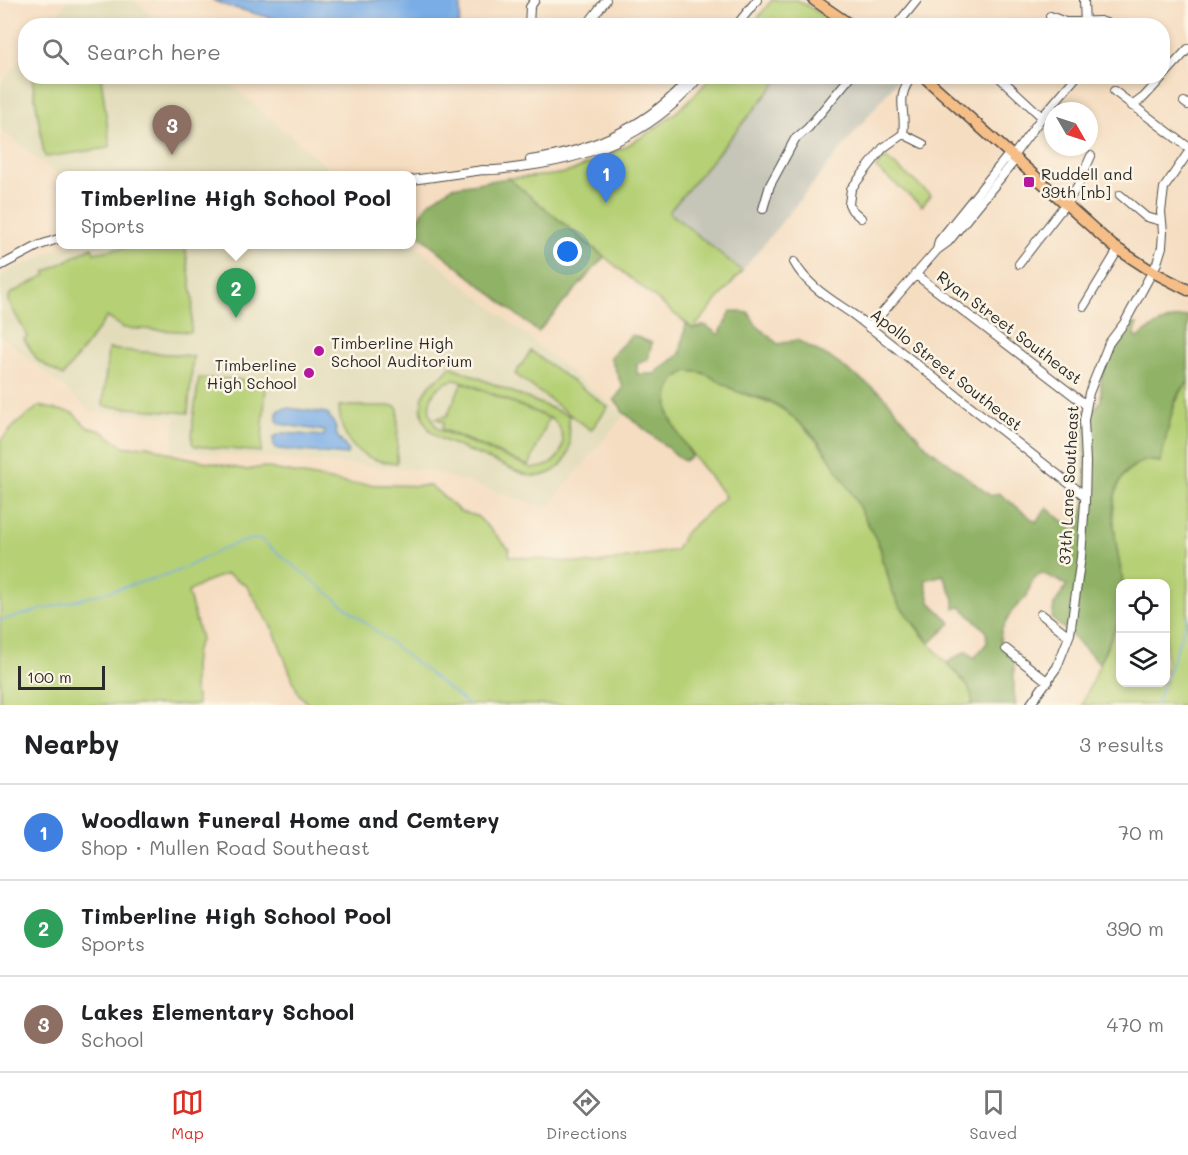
<!DOCTYPE html>
<meta charset="utf-8">
<style>
body{margin:0;font-family:Mali,sans-serif;background:#f6f6f6;color:#202124}
.controls{position:absolute;right:18px;bottom:18px;display:grid;overflow:hidden;border-radius:12px;box-shadow:0 3px 9px #0003}
.controls button{width:54px;height:54px;display:grid;place-items:center;padding:0;border:0;border-bottom:2px solid #e0e0e0;background:#fff;color:#202124;font:30px sans-serif}
.compass{position:absolute;left:1044px;top:102px;width:54px;height:54px;border-radius:50%;background:#fff;box-shadow:0 3px 9px #0003;rotate:129deg}
.scale{position:absolute;left:18px;bottom:15px;width:87px;box-sizing:border-box;padding-left:6px;border:3px solid #2b2b2b;border-top:0;font-size:16px;line-height:21px;white-space:nowrap;color:#2b2b2b;-webkit-text-stroke:4px #fcf5e5;paint-order:stroke}
.you{position:absolute;left:568px;top:252px;width:21px;height:21px;margin:-15px;border:4px solid #fff;border-radius:50%;background:#1a73e8;box-shadow:0 0 0 9px #1a73e833}
.badge{display:grid;place-items:center;width:39px;height:39px;border-radius:50%;background:#d93025;color:#fff;font-size:20px;font-weight:700}
.pin{position:absolute;translate:-50% -50px;filter:drop-shadow(0 2px 3px #0008)}
.pin::after{content:'';position:absolute;top:32px;width:21px;height:18px;background:inherit;clip-path:polygon(0 0,100% 0,50% 100%)}
.popup{position:absolute;left:56px;top:171px;width:360px;height:78px;box-sizing:border-box;display:grid;place-content:center;border-radius:12px;background:#fff;filter:drop-shadow(0 2px 4px #0005);font-size:20px;white-space:nowrap;color:#757577}
.popup b{font-size:22px;color:#202124}
.popup::after{content:'';position:absolute;left:50%;top:100%;margin-left:-12px;border:12px solid transparent;border-top-color:#fff}
.list{margin:0;padding:0;list-style:none}
h2{display:flex;justify-content:space-between;align-items:center;height:78px;margin:0;padding:0 24px;font-size:26px}
h2 small{font-size:20px;font-weight:400;color:#757577}
.list li{display:grid;grid-template-columns:39px 1fr auto;gap:18px;align-items:center;box-sizing:border-box;height:96px;padding:0 24px;border-top:2px solid #e0e0e0}
.list b{display:block;font-size:22px;white-space:nowrap}
.list p{margin:0;font-size:20px;white-space:nowrap;color:#757577}
.list em{font-size:20px;font-style:normal;color:#757577}
.icon{flex:none;width:33px;height:33px;fill:none;stroke:currentColor;stroke-width:2;stroke-linecap:round;stroke-linejoin:round}
.map{position:relative;flex:none;width:1188px;height:705px;overflow:hidden}
.search{position:absolute;background:#fff;box-shadow:0 3px 9px #0003;left:18px;right:18px;top:18px;height:66px;display:flex;align-items:center;gap:15px;box-sizing:border-box;padding:0 21px;border-radius:24px;color:#757577;font-size:22px}
.sheet{height:366px;background:#fff}
nav{display:flex;justify-content:space-around;align-items:center;box-sizing:border-box;height:84px;border-top:2px solid #e0e0e0;background:#fff;font-size:16px;color:#757577}
nav a{display:grid;justify-items:center;gap:3px}
nav .on{color:#d93025}
.map>svg:first-child{display:block}
.built{fill:#e2dcba}
.industrial{fill:#c5c5b8}
.green{fill:#b5d075;stroke:#707e50;stroke-width:1.5;fill-rule:evenodd}
.forest{fill:#90b266;stroke:#5e6e48;stroke-width:1.5}
.water{fill:#7aade6;stroke:#526c88;stroke-width:1.5}
.lines{fill:none;stroke-linecap:round;stroke-linejoin:round}
.stream{stroke:#7aade6;stroke-width:1.5}
.minor-casing{stroke:#494642;stroke-width:10}
.major-casing{stroke:#494642;stroke-width:13}
.minor{stroke:#fff;stroke-width:8}
.major{stroke:#f6be87;stroke-width:10}
.poi-dot{fill:#b5179e;stroke:#fcf5e5;stroke-width:2}
.labels{text-anchor:middle;dominant-baseline:central;stroke-width:5;stroke-linejoin:round;paint-order:stroke}
.poi-label{font-size:16px;fill:#2b2b2b;stroke:#fcf5e5;text-anchor:start}
.street-label{font-size:16px;fill:#2b2b2b;stroke:#fcf5e5}
</style>
<div class="map">
<svg width="1188" height="705" viewBox="0 0 1188 705">
<rect width="100%" height="100%" fill="#fcf5e5"/>
<filter id="ink" filterUnits="userSpaceOnUse"><feTurbulence type="fractalNoise" baseFrequency=".0167" numOctaves="2"/><feDisplacementMap in="SourceGraphic" scale="12" xChannelSelector="R" yChannelSelector="G"/><feConvolveMatrix kernelMatrix="1 2 1 2 8 2 1 2 1" color-interpolation-filters="sRGB"/></filter>
<filter id="wash" filterUnits="userSpaceOnUse"><feTurbulence type="fractalNoise" baseFrequency=".008" numOctaves="4" result="noise"/><feDisplacementMap in="SourceGraphic" scale="24" xChannelSelector="R" yChannelSelector="G"/><feGaussianBlur stdDeviation="1.35" result="paint"/><feColorMatrix in="noise" values="0 0 0 0 0 0 0 0 0 0 0 0 0 0 0 0 0 1.4 0 .05"/><feComposite in="paint" operator="in"/></filter>
<g filter="url(#wash)">
<rect width="100%" height="100%" fill="#f5ddc1"/>
<path class="built" d="M68,0H134L163,25H48Z
M25,53L26,76L222,77L336,175L61,176L60,177L0,129V85Z
M412,243L624,415L547,508L431,471L173,450L175,417L92,412L0,335V277L10,270L68,245L412,244Z"/>
<path class="industrial" d="M781,77H900L742,271L669,212Z"/>
<path class="green" d="M772,0H798L829,19L824,25H752Z
M32,77H101L110,146L108,148L46,157L44,155Z
M711,77H781L669,212L742,271L693,329L508,178C527,177 549,177 568,172C576,170 585,165 593,162C640,142 679,116 711,77Z
M885,157L931,195L922,206L876,168Z
M144,244L185,245L193,299L191,332L124,328L107,317L63,376L38,361L24,339L28,337L8,301L10,294L46,275L45,272L92,247L94,253Z
M108,349L193,356L188,413L103,406Z
M531,351L608,407L591,430L515,374Z
M450,366L570,416C565,429 574,442 567,456C561,469 547,477 533,476C523,475 512,469 503,465C483,457 463,449 443,440C422,430 414,404 430,385C437,377 446,376 450,366ZM454,380L465,382L552,419C574,438 560,470 532,468L440,430C421,413 429,385 454,380Z
M687,371C706,370 721,383 737,391C751,398 766,399 779,407C820,432 862,502 879,546C885,559 886,577 892,589C910,627 943,658 971,690L973,697L972,705H309L298,693L274,631L246,585L227,574L210,580L188,592L201,639L196,649L194,667V689L198,705H0V441L16,424L39,406L73,413L87,427L101,431L125,447L149,446L175,455L247,470L263,467L350,484L431,486L461,512L477,516L499,538L509,549V556L592,564L676,550L685,533L725,497C710,471 644,414 675,379C678,376 683,374 687,371Z
M199,378L263,381L266,385L261,452L195,446L192,443L193,420Z
M462,382L549,418L529,466L442,429L444,422L435,418L447,416Z
M1188,382V705H1082L1120,618V682H1166V584L1123,583C1118,549 1099,488 1134,466C1143,460 1151,459 1160,462C1167,435 1170,404 1188,382Z
M339,406H395L398,409L397,463C361,462 340,443 339,406Z"/>
<path class="forest" d="M508,178L604,257L538,332L413,230L427,204L452,187Z
M731,311L749,313L756,325L778,344L797,340L829,357L883,395L926,446L991,496L999,493L1036,522L1047,508L1077,532L1085,502L1084,420L1101,401V377L1107,361L1116,342L1132,324H1137L1134,337L1138,338C1151,326 1170,318 1188,316V382L1179,393L1174,404L1160,463C1151,459 1143,460 1134,466C1099,488 1118,549 1123,583L1120,584V618L1099,663L1070,634L1052,619L1054,605L1067,585L1042,573L1032,580L1027,596L1012,611L1001,631L1000,644L1014,662V692L1016,705H972C974,687 958,676 947,663L966,651L974,658L987,643L986,631L961,607L954,608V599L943,575L925,580L930,602L951,623L930,643L899,605L891,588L886,568L882,562L881,549L851,492L822,446L808,430L782,408L768,400L738,392L704,373L687,371L675,379L671,387L668,396V413L680,437L692,456L684,461L622,411L620,406L614,400L623,388L610,357L632,335L652,343L648,359L637,364V374H654L680,354L686,323L693,329L705,325L719,335Z"/>
<path class="water" d="M212,0H461L459,25L294,26L286,22L227,6Z
M287,408L327,413L335,425L337,436L348,450V453L346,455L336,454L278,449L274,446L273,439L275,436L283,433L323,436L325,433L324,431L280,424L277,420V413L281,409Z"/>
<g class="lines">
<path class="stream" d="M0,621C57,605 115,591 172,573C203,563 227,540 260,539L469,705
M1166,679L1188,616
M1156,705L1164,682"/>
</g>
</g>
<g filter="url(#ink)">
<g class="lines">
<defs>
<path id="minor" d="M1084,0L1085,26
M1050,16L1065,22L1100,21L1115,26
M529,26L530,7L535,0
M586,26L606,0
M736,26L757,0
M896,26L917,0
M998,76L1042,117
M1114,91L1188,147
M1184,102L1188,105
M1132,106L1144,97L1188,49
M903,134L923,144
M1010,153L939,241L937,250L948,242L1016,159
M1013,156L1042,117L1077,76
M530,160C593,151 649,126 692,76
M412,180L483,170C498,171 513,168 528,166C596,157 656,131 700,76
M1120,195L1146,217L1161,221
M763,209L770,185L795,139L808,128L851,76
M861,218L852,210L849,204L851,189L883,148L903,134C907,109 894,101 912,76
M794,262C807,286 832,300 854,315L1085,496
M1019,264L1070,198L1078,185L1091,156
M0,266L40,245L61,238
M915,274L1086,405
M1084,306L1118,250
M869,328L937,250
M1041,614L1069,636
M1006,649L1048,682
M1030,705L1057,667L1070,634L1081,557L1085,502L1086,462L1084,420L1089,393L1109,343L1125,322L1157,263L1162,247L1163,232L1161,212L1164,188L1188,153"/>
<path id="major" d="M814,0L852,26
M923,76L1113,246L1153,272L1188,290"/>
</defs>
<use href="#minor" class="minor-casing"/>
<use href="#major" class="major-casing"/>
<use href="#minor" class="minor"/>
<use href="#major" class="major"/>
</g>
</g>
<g class="poi-dot">
<rect x="1023" y="176" width="12" height="12" rx="3"/>
<circle cx="319" cy="351" r="6"/>
<circle cx="309" cy="373" r="6"/>
</g>
<g class="labels">
<g class="poi-label">
<text x="1041" y="173">Ruddell and<tspan x="1041" dy="18">39th [nb]</tspan></text>
<text x="331" y="342">Timberline High<tspan x="331" dy="18">School Auditorium</tspan></text>
<text x="297" y="364" text-anchor="end">Timberline<tspan x="297" dy="18">High School</tspan></text>
</g>
<g class="street-label">
<text transform="translate(1010 327) rotate(37)">Ryan Street Southeast</text>
<text transform="translate(947 369) rotate(38)">Apollo Street Southeast</text>
<text transform="translate(1068 485) rotate(-87)">37th Lane Southeast</text>
</g>
</g>
</svg>
<div class="controls">
<button><svg class="icon" aria-label="locate" viewBox="0 0 24 24"><circle cx="12" cy="12" r="6"/><path d="M12 2v4M12 18v4M2 12h4M18 12h4"/></svg></button>
<button><svg class="icon" aria-label="layers" viewBox="0 0 24 24"><path d="M12 4l9 5-9 5-9-5zM3 14l9 5 9-5"/></svg></button>
</div>
<svg class="compass" viewBox="-18 -18 36 36"><path d="M0-13l5 13h-10z" fill="#e53935"/><path d="M0 13l5-13h-10z" fill="#757577"/></svg>
<div class="scale">100 m</div>
<div class="you"></div>
<div class="pin badge" style="left:606px;top:203px;background:#3f7fe0">1</div>
<div class="pin badge" style="left:236px;top:318px;background:#2e9e5b">2</div>
<div class="popup"><b>Timberline High School Pool</b>Sports</div>
<div class="pin badge" style="left:172px;top:155px;background:#8d6e63">3</div>
<div class="search"><svg class="icon" aria-label="search" viewBox="0 0 24 24"><circle cx="10" cy="10" r="6"/><path d="M15 15l6 6"/></svg>Search here</div>
</div>
<section class="sheet">
<h2>Nearby<small>3 results</small></h2>
<ul class="list">
<li><span class="badge" style="background:#3f7fe0">1</span><div><b>Woodlawn Funeral Home and Cemtery</b><p>Shop · Mullen Road Southeast</p></div><em>70 m</em></li>
<li><span class="badge" style="background:#2e9e5b">2</span><div><b>Timberline High School Pool</b><p>Sports</p></div><em>390 m</em></li>
<li><span class="badge" style="background:#8d6e63">3</span><div><b>Lakes Elementary School</b><p>School</p></div><em>470 m</em></li>
</ul>
</section>
<nav>
<a class="on"><svg class="icon" aria-label="map" viewBox="0 0 24 24"><path d="M3 6l6-2 6 2 6-2v14l-6 2-6-2-6 2zM9 4v14M15 6v14"/></svg>Map</a>
<a><svg class="icon" aria-label="directions" viewBox="0 0 24 24"><path d="M12 3l9 9-9 9-9-9zM9 14v-3h6M13 9l2 2-2 2"/></svg>Directions</a>
<a><svg class="icon" aria-label="saved" viewBox="0 0 24 24"><path d="M7 4h10v16l-5-4-5 4z"/></svg>Saved</a>
</nav>
